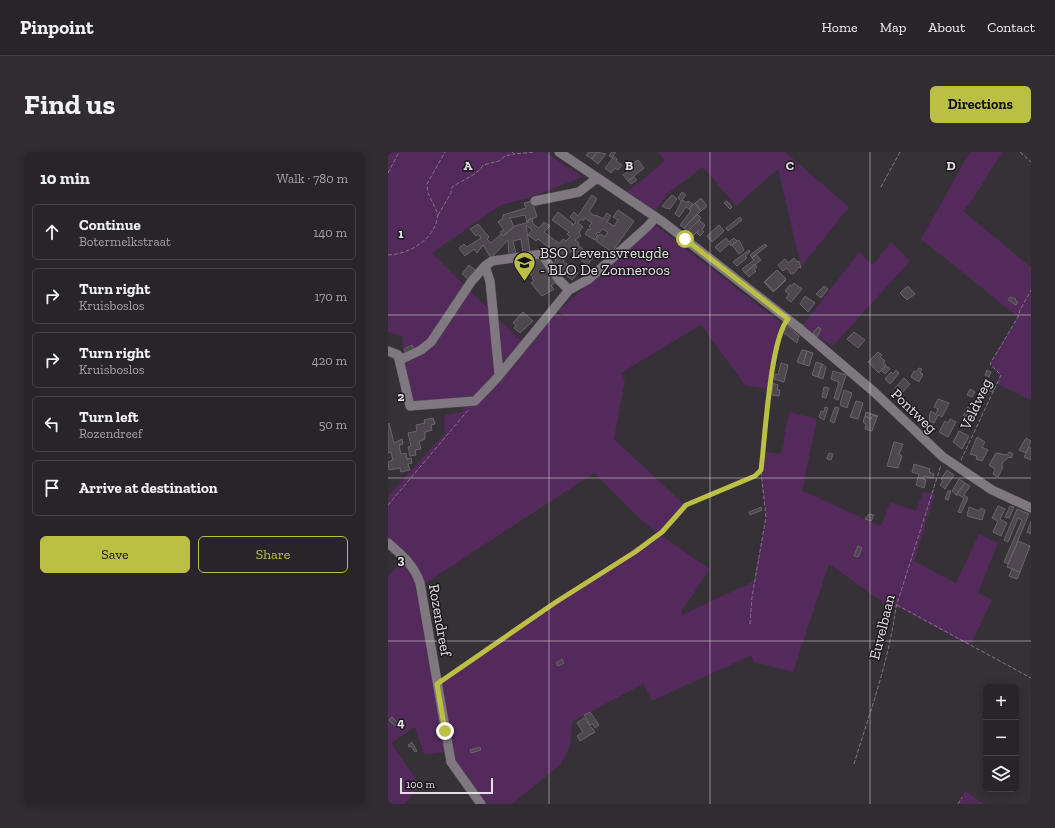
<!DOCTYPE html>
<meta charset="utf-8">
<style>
body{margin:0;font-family:"Zilla Slab",serif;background:#302c31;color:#f1f3f6}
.controls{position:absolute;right:12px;bottom:12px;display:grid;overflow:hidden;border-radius:6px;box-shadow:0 2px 10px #0003}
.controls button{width:36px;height:36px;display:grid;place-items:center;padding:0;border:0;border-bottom:1px solid #444146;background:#282429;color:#f1f3f6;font:20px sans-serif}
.scale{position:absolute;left:12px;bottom:10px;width:93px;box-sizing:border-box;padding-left:4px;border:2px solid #e3dfe4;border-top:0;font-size:11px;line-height:14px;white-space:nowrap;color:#e3dfe4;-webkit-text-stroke:3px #1c191c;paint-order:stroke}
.stop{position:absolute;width:12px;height:12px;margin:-9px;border:3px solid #bbc044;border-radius:50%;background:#fff}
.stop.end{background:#bbc044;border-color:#fff;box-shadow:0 1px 4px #0008}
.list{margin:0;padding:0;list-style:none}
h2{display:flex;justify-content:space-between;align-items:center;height:52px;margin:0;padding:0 16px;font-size:17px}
h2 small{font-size:13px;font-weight:400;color:#a5a4a8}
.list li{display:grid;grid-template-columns:26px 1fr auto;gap:12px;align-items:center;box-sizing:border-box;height:56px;margin:0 8px 8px;padding:0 8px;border:1px solid #444146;border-radius:6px}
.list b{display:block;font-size:15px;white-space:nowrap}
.list p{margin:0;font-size:13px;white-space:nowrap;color:#a5a4a8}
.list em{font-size:13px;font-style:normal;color:#a5a4a8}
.actions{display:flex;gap:8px;padding:12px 16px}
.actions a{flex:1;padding:9px 0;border:1px solid #bbc044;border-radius:6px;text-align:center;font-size:14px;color:#bbc044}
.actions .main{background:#bbc044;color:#111}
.icon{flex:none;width:22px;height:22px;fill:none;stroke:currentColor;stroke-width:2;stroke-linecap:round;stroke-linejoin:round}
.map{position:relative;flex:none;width:643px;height:652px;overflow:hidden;border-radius:6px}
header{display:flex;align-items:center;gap:24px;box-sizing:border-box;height:56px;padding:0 20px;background:#282429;border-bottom:1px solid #444146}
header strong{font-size:19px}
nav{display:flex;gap:22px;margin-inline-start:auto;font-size:14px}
.intro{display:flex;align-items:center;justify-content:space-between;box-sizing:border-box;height:96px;padding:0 24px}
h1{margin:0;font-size:28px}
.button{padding:10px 18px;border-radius:6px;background:#bbc044;color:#111;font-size:14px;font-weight:700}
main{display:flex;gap:24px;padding:0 24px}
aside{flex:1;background:#282429;border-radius:6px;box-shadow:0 2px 10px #0003}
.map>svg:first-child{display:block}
.green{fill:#532a5b}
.building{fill:#4e474f;stroke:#6a636b}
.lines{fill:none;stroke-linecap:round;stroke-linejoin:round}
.minor-casing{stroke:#504c51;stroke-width:10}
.path{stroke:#7d787e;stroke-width:1;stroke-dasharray:4 2;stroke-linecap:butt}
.minor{stroke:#807881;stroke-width:9}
.route{stroke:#bbc044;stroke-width:5}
.grid{fill:none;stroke:#e3dfe4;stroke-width:1;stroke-opacity:0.55}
.labels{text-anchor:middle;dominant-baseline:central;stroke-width:3;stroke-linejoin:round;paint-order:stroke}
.poi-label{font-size:15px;fill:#e3dfe4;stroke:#1c191c;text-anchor:start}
.street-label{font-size:15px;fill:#e3dfe4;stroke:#1c191c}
.grid-label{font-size:13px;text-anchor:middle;font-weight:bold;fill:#e3dfe4;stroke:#1c191c;stroke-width:3;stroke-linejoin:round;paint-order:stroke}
</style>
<header>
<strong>Pinpoint</strong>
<nav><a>Home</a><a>Map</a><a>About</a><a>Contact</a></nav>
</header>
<div class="intro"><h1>Find us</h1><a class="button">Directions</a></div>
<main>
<aside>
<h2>10 min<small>Walk · 780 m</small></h2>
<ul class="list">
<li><svg class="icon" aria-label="ahead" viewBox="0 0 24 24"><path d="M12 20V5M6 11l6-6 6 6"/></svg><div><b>Continue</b><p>Botermelkstraat</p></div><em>140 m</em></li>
<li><svg class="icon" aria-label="right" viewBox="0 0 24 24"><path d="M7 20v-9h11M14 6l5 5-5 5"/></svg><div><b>Turn right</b><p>Kruisboslos</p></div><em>170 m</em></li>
<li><svg class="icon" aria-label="right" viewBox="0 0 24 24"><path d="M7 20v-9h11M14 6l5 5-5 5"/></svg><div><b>Turn right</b><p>Kruisboslos</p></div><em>420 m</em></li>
<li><svg class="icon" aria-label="left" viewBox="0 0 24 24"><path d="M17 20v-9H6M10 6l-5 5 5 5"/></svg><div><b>Turn left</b><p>Rozendreef</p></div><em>50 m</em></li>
<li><svg class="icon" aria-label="arrive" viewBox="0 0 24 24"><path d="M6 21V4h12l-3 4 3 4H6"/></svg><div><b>Arrive at destination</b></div></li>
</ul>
<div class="actions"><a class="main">Save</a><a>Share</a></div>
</aside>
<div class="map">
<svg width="643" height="652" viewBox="0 0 643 652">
<rect width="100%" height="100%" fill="#363037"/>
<path class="green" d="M0,0H157L195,25L141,46L113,53L44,101L138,194L169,162L178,166L170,159L266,72L392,170L379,237L357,233L313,173L233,221L237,228L226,287L300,356L274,384L322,417L293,460L294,463L366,429L378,365L373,323L378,300L393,302L401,260L429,267L414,339C441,349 466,364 493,374L502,350L528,359L535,340L547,342L526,409L568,431L591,382L610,391L590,441L604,448L582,494L512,456L501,455L441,412L405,520L365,510L364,503L264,549L255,532L185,569L182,594L172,613L124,652H95L65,607L51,528L269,381L251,366L206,321L35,433L0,387V344L57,281L56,263L74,260L72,249L26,250L17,219L14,184L0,180Z
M270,0H397L461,55L413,115L390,17L348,54L315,15L279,42L267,60L239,40L277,9Z
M582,0H614L583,50L575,59L643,115V248L609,232L613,223L602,212L630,165L533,87Z
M503,90L522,109L444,195L415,173L471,100L485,113Z
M15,408L26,427L57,600L36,603L27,575L3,591L33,634L16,652H0V425Z
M577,639L596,652H570Z"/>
<path class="building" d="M201,0H209L204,7L198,3Z
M209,0L218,2L210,12L204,7Z
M224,0H228L225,4L229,7L228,9L234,13L230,18L227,16L223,21L217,16L225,6L221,4Z
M250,8L256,16L240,29L235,23L243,17L241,14Z
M246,25L249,28L243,32L240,29Z
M294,40L298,43L293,49L290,46Z
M204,43L209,47L201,60L207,64L208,63L215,67L219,61L223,64L219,70L226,74L230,68L225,65L230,58L246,69L224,100L208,89L212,82L217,85L220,80L214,77L211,81L209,80L208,82L210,83L207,88L197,82L200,77L202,78L203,77L201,75L204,71L197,66L195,69L193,67L190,71L195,75L191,80L193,84L187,88L191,91L190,93L205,106L199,113L183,99L175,109L190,121L184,128L165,112L168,108L162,103L165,99L150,87L148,89L140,83L144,78L138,73L142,100L135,101L133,87L125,89L128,102L121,104L120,88L103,106L95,93L89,101L86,97L77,104L71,96L76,92L79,95L93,86L90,82L88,84L82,77L90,72L101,85L99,87L103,91L113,82L115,84L127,74L141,70L140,68L144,67L145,72L151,76L156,70L162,74L156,80L169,90L172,91L175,87L178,89L182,85L179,82L181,80L164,68L170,60L185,72L184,74L188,70L182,65L186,60L190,64Z
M284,43L289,47L282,57L277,56L274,54Z
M313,46L319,54L313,59L307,51Z
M294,48L299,51L300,49L305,52L301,57L298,55L291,65L287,62Z
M144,49L149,65L140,68L139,70L137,63L122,66L126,75L115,84L112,80L116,78L110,70L115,66V63L138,56L136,51Z
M339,49L344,55L342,57L336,51Z
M307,51L313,59L296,76L292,73L303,59L301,57Z
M309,62L313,66L300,79L296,76Z
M352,65L354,68L340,79L338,76Z
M311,68L317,73L314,78L316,80L312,84L309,81L311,78L306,83L300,79Z
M331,73L336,79L324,90L319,84Z
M338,86L341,90L346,86L349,89L343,94L342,91L332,100L327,95Z
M351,88L356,98L351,102L344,93Z
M377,92L379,94L364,106L362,103Z
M361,98L362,100L357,104L359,106L349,114L345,110Z
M368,102L373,108L357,121L354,117L366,108L364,106Z
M149,105L169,129L163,134L166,137L154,144L143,131L146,129L144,126L145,125L139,119L142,116L139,112Z
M406,106L409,110L411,109L413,116L411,115L406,121L403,122L399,116L395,119L390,113L397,107L400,111Z
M367,112L369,115L366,117L368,119L361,125L357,121Z
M81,113L87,118L80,127L74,122Z
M389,118L398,127L386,139L377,130Z
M389,118L377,130L386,139L398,128L385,140L376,130Z
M406,131L414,137L403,150L398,146L401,142L397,139L402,133L404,134Z
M436,134L440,137L433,146L428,142Z
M520,134L527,142L519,148L512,141Z
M417,144L427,151L420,160L412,152Z
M622,145L628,147L627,148L630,150L628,153L620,148Z
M135,160L145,169L132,181L126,176L128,173L125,171Z
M400,174L411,184L409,191L395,180Z
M430,175L433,177L429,185L425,181Z
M466,180L477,188L470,196L459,187Z
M24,193L26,198L18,201L16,197Z
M414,198L419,199L415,212L409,210Z
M419,199L425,201L421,214L415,212Z
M490,200L494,203L492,205L497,209L495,211L498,213L491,221L480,210Z
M428,210L434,212L430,225L424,223Z
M393,211L400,213L396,230L386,227L387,222L390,223Z
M434,212L438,215L435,227L430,225Z
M498,214L502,217L497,222L494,219Z
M531,216L534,217L532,221L535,222L531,230L523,225L526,219L528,220Z
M508,218L511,221L502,232L497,227L503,220L505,222Z
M599,218L603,220L601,225L597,223Z
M445,219L458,223L450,248L446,246L451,230L443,227Z
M516,226L522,232L513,242L507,236Z
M385,231L390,233L389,238H392L391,244L384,243Z
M598,232L606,237L604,240L596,236Z
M436,235L441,236L438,246L434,245Z
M582,237L587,240L584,245L579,243Z
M456,238L464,241L459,256L452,253Z
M550,247L561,251L554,265L550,263L546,271L544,270L541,269L542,264H541L543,259L548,262L550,257L546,255Z
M468,249L475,251L470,267L462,265Z
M437,255L440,256L436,268L431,265L433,259L436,260Z
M447,255L451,256L446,271L442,269Z
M580,255L582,257L578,265L575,264Z
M478,260L490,264L489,265L485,263L483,267L477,264Z
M485,263L489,265L484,279L477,277L478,272L475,270L477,264L483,267Z
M45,266L47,272L43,273L44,278L37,280V287L31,290L33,297L27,298L28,303L22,304L20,295L23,294L20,281L29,279L28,273L37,271L36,268Z
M562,267L568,270L560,285L551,280L557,269L560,271Z
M1,271L6,291L14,287L15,292L11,293L13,302L18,301L19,307L23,306L24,311L20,312L22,318L13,320L12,316L1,318L0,310L5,308L3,300L0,301V272Z
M571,279L581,284L574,297L565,290Z
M589,285L597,290L594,295L600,298L594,309L588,307L589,304L582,302Z
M638,286L643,289L638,301L631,298Z
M506,290L515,292L511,302L514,304L510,316L499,314Z
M641,295L643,296V308L636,305Z
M621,300L625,302L623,306L621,305L615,310L613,314L615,315L610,325L605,322L607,317L601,313L608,301L619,303Z
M441,301L445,302L443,308L439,307Z
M526,312L542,317L541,320L546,322L545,326L536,324L535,327L538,328L536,336L528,333L531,322L524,320Z
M559,318L566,323L557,337L552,333L555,329L553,327Z
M571,327L577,331L568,343L564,339Z
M577,331L582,334L576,343L580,346L573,361L570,360L576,346L571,343H568Z
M560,339H563L560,348L557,347Z
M610,354L617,357L612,367L619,371L613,384L605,380L610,369L604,366Z
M622,354L626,355L621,366L617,365Z
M373,355L374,358L362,363L361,360Z
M581,355L591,359L593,356L597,358L594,368L579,364Z
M629,357L641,362L620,412L616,410L634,368L630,366L620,390L616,388Z
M481,362L486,363L483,369L477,367Z
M643,369V382L639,380Z
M630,389L642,394L632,420L619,415Z
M470,394L474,396L470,405L466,404Z
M624,417L632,420L629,427L621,424Z
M174,507L176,511L170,514L168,511Z
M202,560L211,573L207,576L205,572L202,573L196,563Z
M4,565L10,571L7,574L1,568Z
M196,566L207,580L192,589L189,584L195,580L189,571Z
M24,590L29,599L27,600L23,594L21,595L20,593Z
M92,595L93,598L83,601L82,598Z"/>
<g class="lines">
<defs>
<path id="minor" d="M171,0L275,70L411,176L485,239L555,305L604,338L643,356
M147,49L191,40L209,26
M97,114L102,129L111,222
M0,199L10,203L22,254L87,249L109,226L181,138L201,127L259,75L268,65
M10,203L14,207L33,198L43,190L83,130L97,114L104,109L154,102L171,128L181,138
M0,391C14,403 26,413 32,431L63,610L93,652"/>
</defs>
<use href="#minor" class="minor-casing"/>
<path class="path" d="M124,0L126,2L147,0
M632,0L643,10
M0,21L11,0
M493,35L512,0
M50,63L63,41L64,35C74,28 90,23 95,13L111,9L117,4L126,2
M0,103C22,102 48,87 50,62L40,41L39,32L57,0
M573,308L613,223L602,212L630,165L632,158L643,138
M0,353L81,257
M509,453L643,526
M362,472L364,445L378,365L373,319
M56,527L168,450L247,400L274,380L298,353L367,324L373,318L384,221L395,174
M466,612C482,560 501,508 508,455L553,313
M570,652L574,645"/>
<use href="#minor" class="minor"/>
</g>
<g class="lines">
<path class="route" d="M57,579L49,532L168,450L247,400L274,380L298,353L367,324L373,318C377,288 382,187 400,167L297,87"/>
</g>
<path class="grid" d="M161,0V652M322,0V652M482,0V652M0,163H643M0,326H643M0,489H643"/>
<defs>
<symbol id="school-pin" viewBox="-11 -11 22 30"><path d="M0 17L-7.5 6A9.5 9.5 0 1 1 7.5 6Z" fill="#bbc044" stroke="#1c191c"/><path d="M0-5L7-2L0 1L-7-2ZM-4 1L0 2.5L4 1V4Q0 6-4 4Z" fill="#111"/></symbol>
</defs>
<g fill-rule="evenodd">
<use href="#school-pin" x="124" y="98" width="25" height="34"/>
</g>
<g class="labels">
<g class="poi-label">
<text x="152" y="101">BSO Levensvreugde<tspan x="152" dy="17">- BLO De Zonneroos</tspan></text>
</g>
<g class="street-label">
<text transform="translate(588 252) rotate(-65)">Veldweg</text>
<text transform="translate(526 259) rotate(44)">Pontweg</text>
<text transform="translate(52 468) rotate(80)">Rozendreef</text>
<text transform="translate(494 475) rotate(-76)">Euvelbaan</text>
</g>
</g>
<g class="grid-label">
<text x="80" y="18">A</text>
<text x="241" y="18">B</text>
<text x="402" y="18">C</text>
<text x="563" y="18">D</text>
<text x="13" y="86">1</text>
<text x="13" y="249">2</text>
<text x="13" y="412">3</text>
<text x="13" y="575">4</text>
</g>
</svg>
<div class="controls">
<button>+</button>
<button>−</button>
<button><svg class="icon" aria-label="layers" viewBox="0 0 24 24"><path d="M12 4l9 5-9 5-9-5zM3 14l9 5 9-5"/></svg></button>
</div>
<div class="scale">100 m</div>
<div class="stop" style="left:297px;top:87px"></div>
<div class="stop end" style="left:57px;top:579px"></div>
</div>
</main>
